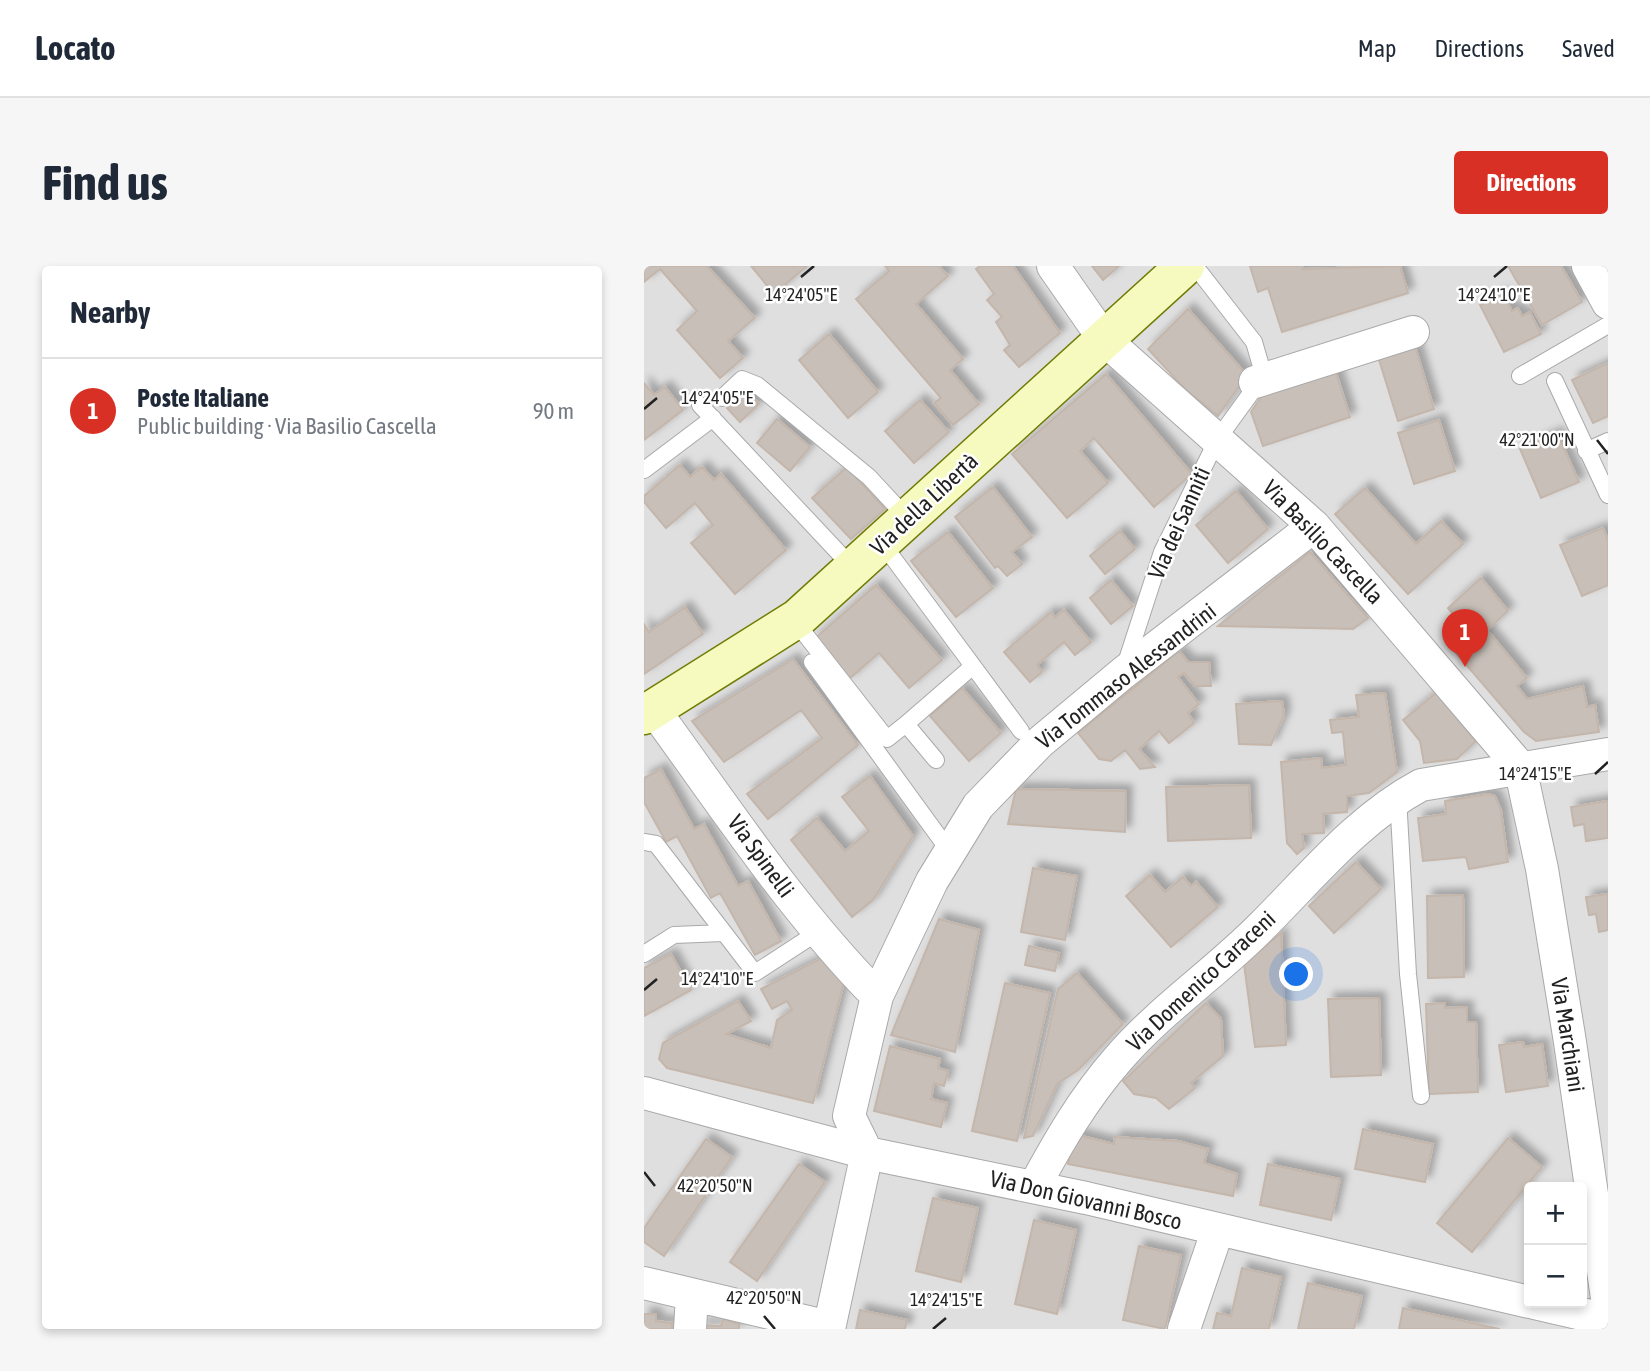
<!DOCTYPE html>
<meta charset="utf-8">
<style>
body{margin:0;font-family:"Asap Condensed",sans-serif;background:#f6f6f7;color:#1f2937}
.controls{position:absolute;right:21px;bottom:21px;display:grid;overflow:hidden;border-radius:7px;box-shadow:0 4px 10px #0003}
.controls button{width:63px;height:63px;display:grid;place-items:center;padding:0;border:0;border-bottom:2px solid #e0e1e3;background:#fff;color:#1f2937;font:35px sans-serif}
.you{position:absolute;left:653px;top:709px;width:24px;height:24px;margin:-18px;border:5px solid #fff;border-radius:50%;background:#1a73e8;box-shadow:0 0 0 10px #1a73e833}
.badge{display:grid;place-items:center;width:46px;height:46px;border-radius:50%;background:#d93025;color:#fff;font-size:23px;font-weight:700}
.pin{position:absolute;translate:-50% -58px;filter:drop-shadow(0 2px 4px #0008)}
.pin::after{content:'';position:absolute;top:37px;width:24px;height:21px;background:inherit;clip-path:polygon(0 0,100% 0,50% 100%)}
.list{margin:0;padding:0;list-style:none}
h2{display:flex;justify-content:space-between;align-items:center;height:91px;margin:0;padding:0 28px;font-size:30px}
h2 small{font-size:23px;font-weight:400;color:#747a83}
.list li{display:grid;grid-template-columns:46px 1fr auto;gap:21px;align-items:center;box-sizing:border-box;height:105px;padding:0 28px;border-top:2px solid #e0e1e3}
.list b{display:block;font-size:26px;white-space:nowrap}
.list p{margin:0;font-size:23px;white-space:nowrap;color:#747a83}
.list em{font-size:23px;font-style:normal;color:#747a83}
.map{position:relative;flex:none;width:964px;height:1063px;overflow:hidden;border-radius:7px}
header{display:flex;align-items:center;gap:42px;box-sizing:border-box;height:98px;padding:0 35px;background:#fff;border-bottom:2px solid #e0e1e3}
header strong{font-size:33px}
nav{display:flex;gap:38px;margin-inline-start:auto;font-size:24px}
.intro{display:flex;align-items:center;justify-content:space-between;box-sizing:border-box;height:168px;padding:0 42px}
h1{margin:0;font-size:49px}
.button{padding:18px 32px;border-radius:7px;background:#d93025;color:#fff;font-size:24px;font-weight:700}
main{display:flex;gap:42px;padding:0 42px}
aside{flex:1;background:#fff;border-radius:7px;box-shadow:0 4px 10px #0003}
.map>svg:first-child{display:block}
.residential{fill:#e0dfdf;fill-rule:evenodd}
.building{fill:#c7bfb8;stroke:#c4b6ab;stroke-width:2;filter:url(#shadow)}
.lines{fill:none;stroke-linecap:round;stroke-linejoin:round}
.service-casing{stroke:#a9a9a9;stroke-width:18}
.minor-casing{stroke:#a9a9a9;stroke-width:34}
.secondary-casing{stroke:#707d05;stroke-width:41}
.service{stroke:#fff;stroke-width:16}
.minor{stroke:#fff;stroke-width:32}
.secondary{stroke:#f7fabf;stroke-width:38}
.ticks{fill:none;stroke:#222;stroke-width:2.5}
.labels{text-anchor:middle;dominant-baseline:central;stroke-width:5;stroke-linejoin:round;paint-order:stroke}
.street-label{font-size:23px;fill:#222;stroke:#fff}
.ticks-label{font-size:18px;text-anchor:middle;fill:#222;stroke:#fff;stroke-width:5;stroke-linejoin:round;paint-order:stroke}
</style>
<header>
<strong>Locato</strong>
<nav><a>Map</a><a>Directions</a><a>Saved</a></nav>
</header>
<div class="intro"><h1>Find us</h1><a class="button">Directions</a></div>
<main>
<aside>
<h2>Nearby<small></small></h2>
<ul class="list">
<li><span class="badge">1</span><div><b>Poste Italiane</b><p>Public building · Via Basilio Cascella</p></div><em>90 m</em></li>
</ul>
</aside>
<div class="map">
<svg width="964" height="1063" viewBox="0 0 964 1063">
<defs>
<filter id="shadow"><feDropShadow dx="6" dy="-6" stdDeviation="3.5" flood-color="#0004"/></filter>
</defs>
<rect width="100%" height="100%" fill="#f2efe9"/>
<path class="residential" d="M0,0H964V1063H0ZM885,921H938V1037H885Z"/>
<path class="building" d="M0,0H63L111,52L84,75L99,92L76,112L33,64L53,45L16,3L0,16Z
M107,0H163L130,28Z
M241,0H295L304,10L272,38L319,93L306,104L335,138L309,159L290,137L297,132L212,33L245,5Z
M336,0H369L416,67L375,101L360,84L366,79L352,56L358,51L343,34L350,28L332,3Z
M448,0H475L459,14Z
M606,0H658L659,3L756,0L764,27L638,66L624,22L614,26Z
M864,0H917L938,36L898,59Z
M859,28L868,45L874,42L878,50L886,46L897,68L860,86L836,39Z
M544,43L603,109L574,150L541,123L504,83Z
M185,68L234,126L204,152L155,94Z
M768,70L790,143L754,155L732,84Z
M964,97V150L949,157L928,114Z
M691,103L706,151L619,180L607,146L622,124Z
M462,108L548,208L510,241L450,172L436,185L464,217L423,252L368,188Z
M0,117L10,129L21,121L39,144L0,174Z
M101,124L115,138L96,156L83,142Z
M276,134L305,166L270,197L241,165Z
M133,153L166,181L146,205L113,177Z
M795,154L811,205L770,218L754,167Z
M913,167L935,216L897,232L876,183Z
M36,199L46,211L58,201L70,214L77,208L142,284L91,328L47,277L69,259L51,237L22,262L0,236V230Z
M203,201L241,243L207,273L168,232Z
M349,221L388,271L368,286L378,298L363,310L354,300L351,302L311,251Z
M721,222L772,278L797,255L819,278L764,328L691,248Z
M592,225L624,263L584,297L552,259Z
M959,262L964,274V319L938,330L916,279Z
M476,265L491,283L461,308L446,290Z
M304,266L349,322L312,351L267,295Z
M666,286L724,352L709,363L574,360Z
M837,312L864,345L843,364L883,412L873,420L883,433L939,420L943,441L951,439L955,466L892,475L880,466L800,373L826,368L804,342Z
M467,314L489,340L467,358L446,332Z
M232,319L298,394L265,422L235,387L204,414L169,374Z
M41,341L59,368L0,408V358L5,366Z
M420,344L447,376L431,389L420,376L393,399L398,406L386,416L360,386L407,346L411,351Z
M535,385L544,396H565L567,420H551L540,407L534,411L555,438L544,447L550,457L525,477L515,465L495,483L511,501L496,503L481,484L467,495L455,493L434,467Z
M149,393L214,479L124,553L103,528L178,472L157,444L80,496L48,455Z
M318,422L357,467L325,495L286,450Z
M741,427L753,506L725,527L703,530V546L679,548L680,567L658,568L660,582L653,588L643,577L637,496L677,492L678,502L702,499L699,466L688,467L686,454L715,451L712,429Z
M792,427L832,475L813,493L780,497L776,475L759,454Z
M638,435L640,449L627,479L595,478L592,438Z
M17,503L50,563L60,558L94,620L104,615L137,675L111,689L76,627L67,632L33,570L22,576L0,536V512Z
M226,510L269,570L229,634L208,651L147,574L173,552L201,585L225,565L198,531Z
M605,519L607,572L524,575L522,521Z
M372,523L482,525L481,566L364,558Z
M844,528L851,530L857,544L864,596L825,603L822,591L779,595L774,552L802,548L801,535Z
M964,535V572L942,575L940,558L930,560L927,541Z
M712,596L737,623L690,667L665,640Z
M389,602L433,610L421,674L377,666Z
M506,609L521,626L539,611L547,620L552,616L574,641L527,681L482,630Z
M964,628V664L955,666L952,648L945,649L942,631Z
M819,629L820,711L784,712L783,630Z
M295,653L335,664L311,786L247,769Z
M637,667L642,779L611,781L600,698Z
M385,680L415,687L411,705L381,699Z
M27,688L47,724L0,750V702Z
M178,692L200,716L169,837L23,802L15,793L19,777L94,735L107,755L82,768L127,782L133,754L148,744L143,735L128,743L117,723Z
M433,707L479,758L434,804L413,818L389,870L380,872L414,723Z
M361,717L406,727L373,875L328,865Z
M735,732L737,809L687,811L684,733Z
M562,737L577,753L579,790L547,817L551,822L525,843L512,832L490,828L479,815Z
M801,737V742L823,741V756H832L834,826L785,828L782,738Z
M879,776L880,781L898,778L904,820L862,826L855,779Z
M246,780L296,793L294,802L304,805L300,820L290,817L287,833L303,837L297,861L230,845Z
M719,863L789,878L781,916L711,903Z
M430,868L470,878L471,871L534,875L564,883L560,897L593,908L589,930L424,898Z
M864,872L898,901L828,986L793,957Z
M62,873L88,891L20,990L0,976V962Z
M155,898L181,916L113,1015L86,996Z
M624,898L696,913L687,954L616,939Z
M289,932L334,942L317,1016L272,1005Z
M390,954L432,964L413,1048L371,1038Z
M495,980L537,989L521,1063L479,1054Z
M598,1002L637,1011L625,1063H569L573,1047L587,1050Z
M664,1017L718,1030L710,1063H654Z
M759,1042L856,1063H755Z
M216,1044L263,1054L261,1063H212Z
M0,1048H12V1055L28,1057V1063H0Z
M79,1053L95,1058V1063H57V1059L77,1060Z"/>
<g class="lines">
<defs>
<path id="service" d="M876,110L964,59
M911,115L964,229
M78,132L98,113L113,119L225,211L264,253
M56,139L209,302
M942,185L964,175
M0,204L69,152
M238,277L377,465
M150,354L243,473L262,458
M168,396L306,586
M481,400L518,286L573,174L607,127L617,100L610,76L551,0
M292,494L262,458L329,400
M754,531L764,708L777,830
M0,576L12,578L111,707L174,666
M0,688L30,669L79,667"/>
<path id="minor" d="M409,0L460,73L670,260L876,501L898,603L926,776L964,1039
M944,0L964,37
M611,116L769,66
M10,444C81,541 148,644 233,730
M0,827L223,887L442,932L885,1036
M223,887L205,850L233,730L288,615L334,540L395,477L479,407L670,260
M390,921C415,875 439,833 474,793C517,743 573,706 619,659C668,610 715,552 777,519L964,488
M0,1017L185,1061
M890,1037L964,1054
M46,1063L48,1030
M185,1063L223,887
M540,1063L574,963"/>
<path id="secondary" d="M0,449L154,352L541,0"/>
</defs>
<use href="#service" class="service-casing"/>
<use href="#minor" class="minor-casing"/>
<use href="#secondary" class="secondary-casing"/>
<use href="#service" class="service"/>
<use href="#minor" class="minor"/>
<use href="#secondary" class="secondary"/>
</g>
<path class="ticks" d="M157,11L170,0M850,11L863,0M0,143L13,132M953,174L964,188M951,508L964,496M0,724L13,713M0,906L11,920M120,1050L131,1063M289,1063L302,1052"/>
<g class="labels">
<g class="street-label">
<text transform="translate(280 238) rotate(-43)">Via della Libertà</text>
<text transform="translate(535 257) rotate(-66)">Via dei Sanniti</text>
<text transform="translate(679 276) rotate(46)">Via Basilio Cascella</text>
<text transform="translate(482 410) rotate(-38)">Via Tommaso Alessandrini</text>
<text transform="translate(117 590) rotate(54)">Via Spinelli</text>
<text transform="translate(557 715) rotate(-43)">Via Domenico Caraceni</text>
<text transform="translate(924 769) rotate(81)">Via Marchiani</text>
<text transform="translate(442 934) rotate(13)">Via Don Giovanni Bosco</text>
</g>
</g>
<g class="ticks-label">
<text x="157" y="35">14°24'05"E</text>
<text x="850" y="35">14°24'10"E</text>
<text x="73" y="138">14°24'05"E</text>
<text x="893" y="180">42°21'00"N</text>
<text x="891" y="514">14°24'15"E</text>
<text x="73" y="719">14°24'10"E</text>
<text x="71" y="926">42°20'50"N</text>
<text x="120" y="1038">42°20'50"N</text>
<text x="302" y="1040">14°24'15"E</text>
</g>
</svg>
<div class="controls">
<button>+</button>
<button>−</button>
</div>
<div class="you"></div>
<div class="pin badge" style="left:821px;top:401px">1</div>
</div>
</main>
